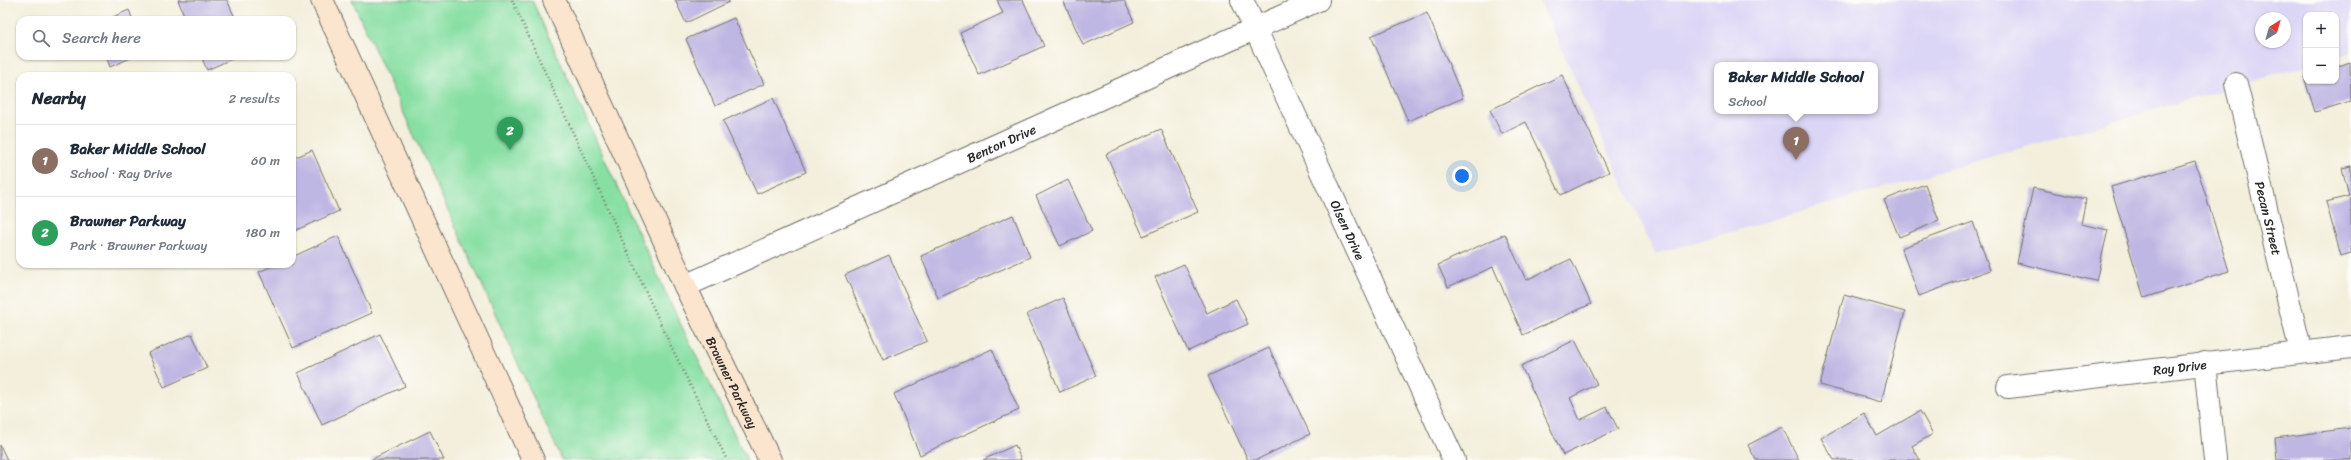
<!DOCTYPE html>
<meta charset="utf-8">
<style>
body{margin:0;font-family:Sriracha,sans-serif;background:#f2f2f3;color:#1f2937}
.controls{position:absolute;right:12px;top:12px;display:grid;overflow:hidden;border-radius:8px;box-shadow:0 1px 3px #0004}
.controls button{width:36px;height:36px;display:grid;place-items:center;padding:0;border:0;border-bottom:1px solid #e0e1e3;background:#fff;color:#1f2937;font:20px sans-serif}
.compass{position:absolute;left:2255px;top:12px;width:36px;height:36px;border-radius:50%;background:#fff;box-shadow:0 1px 3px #0004;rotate:37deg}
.you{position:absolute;left:1462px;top:176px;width:14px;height:14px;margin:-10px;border:3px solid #fff;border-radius:50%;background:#1a73e8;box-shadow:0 0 0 6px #1a73e833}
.badge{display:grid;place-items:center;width:26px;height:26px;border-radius:50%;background:#d1495b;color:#fff;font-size:13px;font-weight:700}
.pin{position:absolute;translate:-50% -33px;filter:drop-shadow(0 1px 2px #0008)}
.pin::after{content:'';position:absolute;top:21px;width:14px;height:12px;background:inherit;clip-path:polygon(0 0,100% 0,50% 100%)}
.popup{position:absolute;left:1714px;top:62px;width:164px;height:52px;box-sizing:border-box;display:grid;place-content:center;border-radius:8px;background:#fff;filter:drop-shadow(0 1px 3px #0005);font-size:13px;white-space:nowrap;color:#747a83}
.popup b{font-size:15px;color:#1f2937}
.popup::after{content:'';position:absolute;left:50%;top:100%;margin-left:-8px;border:8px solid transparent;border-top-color:#fff}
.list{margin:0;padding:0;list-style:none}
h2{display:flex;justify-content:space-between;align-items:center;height:52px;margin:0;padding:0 16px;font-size:17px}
h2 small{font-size:13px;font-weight:400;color:#747a83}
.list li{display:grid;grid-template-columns:26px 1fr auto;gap:12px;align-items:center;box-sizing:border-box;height:72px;padding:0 16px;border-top:1px solid #e0e1e3}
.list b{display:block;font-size:15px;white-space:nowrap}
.list p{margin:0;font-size:13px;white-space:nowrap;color:#747a83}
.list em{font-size:13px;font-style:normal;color:#747a83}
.icon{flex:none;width:22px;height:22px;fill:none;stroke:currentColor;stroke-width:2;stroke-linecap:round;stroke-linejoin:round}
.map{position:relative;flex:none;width:2351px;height:460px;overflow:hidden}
.search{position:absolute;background:#fff;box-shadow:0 1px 3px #0004;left:16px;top:16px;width:280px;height:44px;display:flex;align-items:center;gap:10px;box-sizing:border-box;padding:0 14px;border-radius:12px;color:#747a83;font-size:15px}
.panel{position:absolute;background:#fff;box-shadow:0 1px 3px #0004;left:16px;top:72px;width:280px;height:196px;border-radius:12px}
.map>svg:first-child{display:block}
.built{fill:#dcd6f6;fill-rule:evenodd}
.green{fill:#87dfa3;stroke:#598567}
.building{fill:#bfb7e3}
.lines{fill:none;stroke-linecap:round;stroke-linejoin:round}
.street-casing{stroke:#717069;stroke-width:24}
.secondary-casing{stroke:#717069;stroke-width:24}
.path{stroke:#717069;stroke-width:2.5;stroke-dasharray:1 3;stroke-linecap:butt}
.street{stroke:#fff;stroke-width:22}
.secondary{stroke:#fbe5cf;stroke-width:22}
.labels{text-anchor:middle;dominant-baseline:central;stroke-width:4;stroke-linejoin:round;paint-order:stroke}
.street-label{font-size:13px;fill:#2b2b2b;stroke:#fdfcf7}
</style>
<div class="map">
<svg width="2351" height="460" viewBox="0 0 2351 460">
<rect width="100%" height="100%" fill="#fdfcf7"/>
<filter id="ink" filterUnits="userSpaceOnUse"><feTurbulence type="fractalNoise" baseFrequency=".025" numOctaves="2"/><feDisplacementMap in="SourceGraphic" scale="8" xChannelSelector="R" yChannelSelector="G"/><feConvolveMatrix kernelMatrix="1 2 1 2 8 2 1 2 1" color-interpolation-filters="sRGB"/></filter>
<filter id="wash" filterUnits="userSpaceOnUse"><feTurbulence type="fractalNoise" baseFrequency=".012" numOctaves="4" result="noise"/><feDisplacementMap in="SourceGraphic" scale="16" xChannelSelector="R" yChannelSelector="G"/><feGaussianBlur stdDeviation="0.9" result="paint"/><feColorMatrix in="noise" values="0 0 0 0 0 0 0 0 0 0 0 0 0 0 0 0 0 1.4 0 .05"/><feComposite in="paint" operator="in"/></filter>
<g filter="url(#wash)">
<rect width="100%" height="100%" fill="#f3efdc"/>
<path class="built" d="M1539,0H2351V53L2336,57V15H2306V66L1655,254ZM2261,18H2285V42H2261ZM1717,65H1875V111H1717Z"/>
<path class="green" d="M352,0H532L669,300L747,460H562Z"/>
<g id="blocks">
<path class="building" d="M178,0H227L236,20H186Z
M675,0H728L729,2L686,23Z
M997,0H1023L1044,46L979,75L960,33L1003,13Z
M1063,0H1124L1134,22L1083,45Z
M129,10L133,20H106Z
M1427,13L1463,98L1408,121L1371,36Z
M734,18L764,84L715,106L686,39Z
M106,56H135L110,67Z
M201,56H238L207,70Z
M2350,62L2351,101L2315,112L2304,77L2306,76V81H2336V67Z
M1562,75L1609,172L1561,195L1526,122L1502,134L1490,110Z
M773,98L806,172L757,194L723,121Z
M1161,129L1198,212L1143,236L1106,154Z
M312,150L339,211L292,232V159Z
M2195,161L2229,271L2144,298L2111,187Z
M2351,166V253L2341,256L2326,202L2349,196L2342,168Z
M1068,180L1092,231L1060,246L1036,196Z
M1925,184L1939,221L1899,237L1884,200Z
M2033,188L2086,199L2081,224L2108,230L2096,281L2017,263Z
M1013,215L1030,257L938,298L921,256Z
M1973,222L1990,270L1919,296L1901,248Z
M1505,234L1526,280L1571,259L1591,304L1523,335L1493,267L1448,287L1438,265Z
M338,236L372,313L293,348L259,272L277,264H292V257Z
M889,255L927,341L883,360L845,275Z
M1184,264L1207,313L1236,299L1248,324L1188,351L1155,277Z
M1844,295L1905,312L1881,402L1820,385Z
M1063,298L1096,376L1060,392L1027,314Z
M192,334L207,368L164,387L148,353Z
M380,334L405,386L322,425L298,373Z
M1575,340L1597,384L1570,398L1580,420L1607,407L1618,429L1563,455L1521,366Z
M1269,348L1310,434L1256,460H1248L1208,376Z
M992,349L1019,410L920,455L894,394Z
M1920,411L1933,434L1912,446L1920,460H1834L1821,438L1864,413L1877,436Z
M1782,427L1799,460H1756L1748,445Z
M2351,428V460H2277L2275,438Z
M430,431L444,460H370Z
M0,445L7,460H0Z
M1015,445L1021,460H983Z"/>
</g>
</g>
<g filter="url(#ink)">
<use href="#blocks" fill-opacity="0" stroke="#717069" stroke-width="1"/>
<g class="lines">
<defs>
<g id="street">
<path id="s1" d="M1242,0L1454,460"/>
<path id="s2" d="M2236,84L2301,352"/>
<path id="s3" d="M685,286L1318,0"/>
<path d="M2205,363L2215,460"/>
<path id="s4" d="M2008,387L2351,347"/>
</g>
<g id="secondary">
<path d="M322,0L533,460"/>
<path id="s5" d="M554,0L685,286L770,460"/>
</g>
</defs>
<use href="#street" class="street-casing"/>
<use href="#secondary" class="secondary-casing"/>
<path class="path" d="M512,0L669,342L727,460"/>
<use href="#street" class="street"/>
<use href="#secondary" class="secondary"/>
</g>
</g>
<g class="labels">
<g class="street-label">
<text stroke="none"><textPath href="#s3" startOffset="347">Benton Drive</textPath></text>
<text stroke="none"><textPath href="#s2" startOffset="138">Pecan Street</textPath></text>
<text stroke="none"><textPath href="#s1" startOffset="253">Olsen Drive</textPath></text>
<text stroke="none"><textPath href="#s4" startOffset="173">Ray Drive</textPath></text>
<text stroke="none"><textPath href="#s5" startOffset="422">Brawner Parkway</textPath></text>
</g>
</g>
</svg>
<div class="controls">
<button>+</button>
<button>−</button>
</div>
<svg class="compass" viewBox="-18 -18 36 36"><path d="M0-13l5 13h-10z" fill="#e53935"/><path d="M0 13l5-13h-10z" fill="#747a83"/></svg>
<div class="you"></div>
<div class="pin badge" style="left:1796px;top:160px;background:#8d6e63">1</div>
<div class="popup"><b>Baker Middle School</b>School</div>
<div class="pin badge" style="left:510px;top:150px;background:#2e9e5b">2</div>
<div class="search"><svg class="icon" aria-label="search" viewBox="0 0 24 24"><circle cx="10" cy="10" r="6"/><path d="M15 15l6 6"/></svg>Search here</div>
<section class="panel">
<h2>Nearby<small>2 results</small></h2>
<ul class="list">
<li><span class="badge" style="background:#8d6e63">1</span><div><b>Baker Middle School</b><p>School · Ray Drive</p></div><em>60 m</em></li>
<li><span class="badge" style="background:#2e9e5b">2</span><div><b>Brawner Parkway</b><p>Park · Brawner Parkway</p></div><em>180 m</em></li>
</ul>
</section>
</div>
